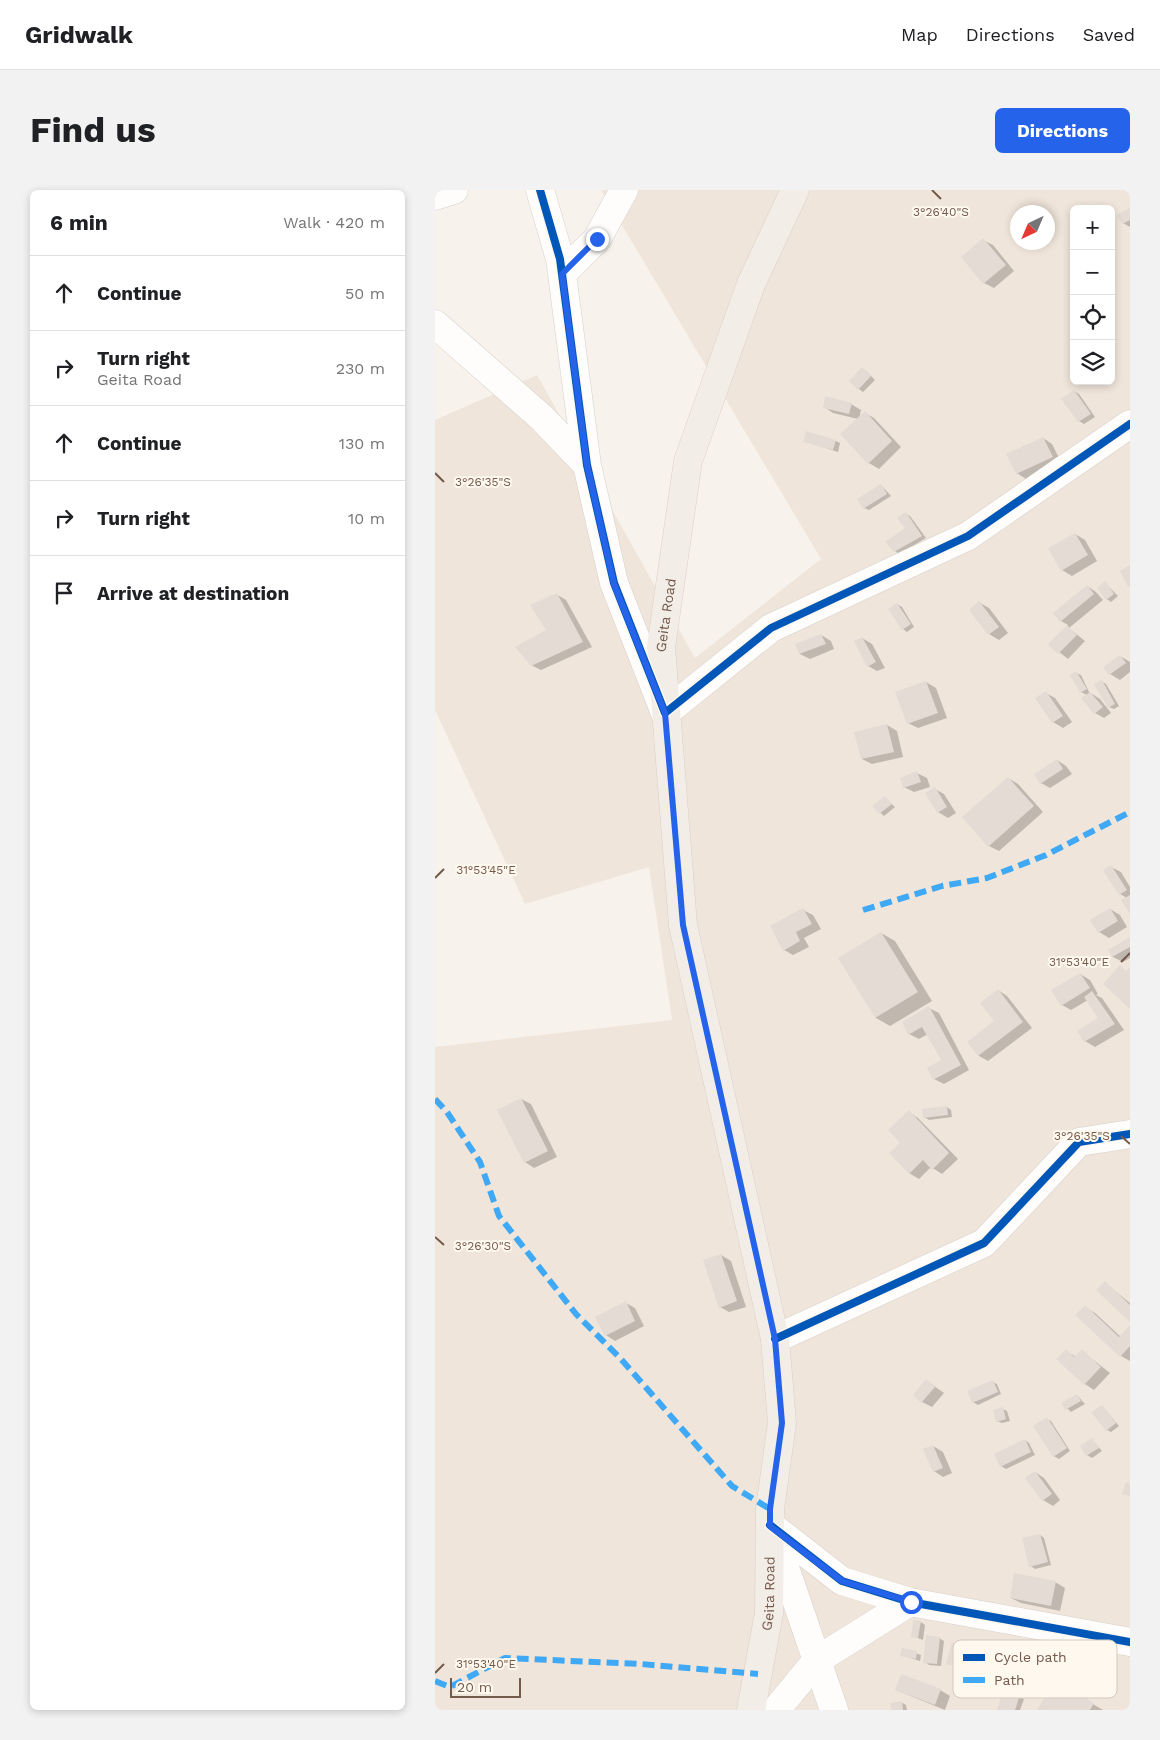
<!DOCTYPE html>
<meta charset="utf-8">
<style>
body{margin:0;font-family:"Work Sans",sans-serif;background:#f2f2f2;color:#202124}
.controls{position:absolute;right:15px;top:15px;display:grid;overflow:hidden;border-radius:8px;box-shadow:0 2px 8px #0003}
.controls button{width:45px;height:45px;display:grid;place-items:center;padding:0;border:0;border-bottom:1px solid #e0e0e0;background:#fff;color:#202124;font:25px sans-serif}
.compass{position:absolute;left:575px;top:15px;width:45px;height:45px;border-radius:50%;background:#fff;box-shadow:0 2px 8px #0003;rotate:224deg}
.scale{position:absolute;left:15px;bottom:12px;width:71px;box-sizing:border-box;padding-left:5px;border:2px solid #745a4c;border-top:0;font-size:14px;line-height:18px;white-space:nowrap;color:#745a4c;-webkit-text-stroke:4px #fef8ee;paint-order:stroke}
.stop{position:absolute;width:15px;height:15px;margin:-11px;border:4px solid #2563eb;border-radius:50%;background:#fff}
.stop.end{background:#2563eb;border-color:#fff;box-shadow:0 1px 5px #0008}
.list{margin:0;padding:0;list-style:none}
h2{display:flex;justify-content:space-between;align-items:center;height:65px;margin:0;padding:0 20px;font-size:21px}
h2 small{font-size:16px;font-weight:400;color:#757577}
.list li{display:grid;grid-template-columns:32px 1fr auto;gap:15px;align-items:center;box-sizing:border-box;height:75px;padding:0 20px;border-top:1px solid #e0e0e0}
.list b{display:block;font-size:19px;white-space:nowrap}
.list p{margin:0;font-size:16px;white-space:nowrap;color:#757577}
.list em{font-size:16px;font-style:normal;color:#757577}
.icon{flex:none;width:28px;height:28px;fill:none;stroke:currentColor;stroke-width:2;stroke-linecap:round;stroke-linejoin:round}
.map{position:relative;flex:none;width:695px;height:1520px;overflow:hidden;border-radius:8px}
header{display:flex;align-items:center;gap:30px;box-sizing:border-box;height:70px;padding:0 25px;background:#fff;border-bottom:1px solid #e0e0e0}
header strong{font-size:24px}
nav{display:flex;gap:28px;margin-inline-start:auto;font-size:18px}
.intro{display:flex;align-items:center;justify-content:space-between;box-sizing:border-box;height:120px;padding:0 30px}
h1{margin:0;font-size:35px}
.button{padding:12px 22px;border-radius:8px;background:#2563eb;color:#fff;font-size:18px;font-weight:700}
main{display:flex;gap:30px;padding:0 30px}
aside{flex:1;background:#fff;border-radius:8px;box-shadow:0 2px 8px #0003}
.map>svg:first-child{display:block}
.residential{fill:#f0e5da;fill-rule:evenodd}
.shadow{fill:#0003}
.building{fill:#e3dbd4}
.lines{fill:none;stroke-linecap:round;stroke-linejoin:round}
.minor-casing{stroke:#d6d0ca;stroke-width:29}
.major-casing{stroke:#d8d0ca;stroke-width:29}
.minor{stroke:#fefdfc;stroke-width:28}
.major{stroke:#f2ede6;stroke-width:28}
.quiet{stroke:#3fa9f5;stroke-width:6;stroke-dasharray:12 6;stroke-linecap:butt}
.cycleway-casing{stroke:#fef8ee;stroke-width:11}
.cycleway{stroke:#0057b8;stroke-width:8}
.route{stroke:#2563eb;stroke-width:6}
.ticks{fill:none;stroke:#745a4c;stroke-width:2}
.labels{text-anchor:middle;dominant-baseline:central;stroke-width:4;stroke-linejoin:round;paint-order:stroke}
.street-label{font-size:14px;fill:#745a4c;stroke:#fef8ee}
.key{fill:#fef8ee;stroke:#d5c9bd;stroke-width:1}
.key-label{font-size:14px;fill:#745a4c}
.ticks-label{font-size:12px;text-anchor:middle;fill:#745a4c;stroke:#fef8ee;stroke-width:4;stroke-linejoin:round;paint-order:stroke}
</style>
<header>
<strong>Gridwalk</strong>
<nav><a>Map</a><a>Directions</a><a>Saved</a></nav>
</header>
<div class="intro"><h1>Find us</h1><a class="button">Directions</a></div>
<main>
<aside>
<h2>6 min<small>Walk · 420 m</small></h2>
<ul class="list">
<li><svg class="icon" aria-label="ahead" viewBox="0 0 24 24"><path d="M12 20V5M6 11l6-6 6 6"/></svg><div><b>Continue</b></div><em>50 m</em></li>
<li><svg class="icon" aria-label="right" viewBox="0 0 24 24"><path d="M7 20v-9h11M14 6l5 5-5 5"/></svg><div><b>Turn right</b><p>Geita Road</p></div><em>230 m</em></li>
<li><svg class="icon" aria-label="ahead" viewBox="0 0 24 24"><path d="M12 20V5M6 11l6-6 6 6"/></svg><div><b>Continue</b></div><em>130 m</em></li>
<li><svg class="icon" aria-label="right" viewBox="0 0 24 24"><path d="M7 20v-9h11M14 6l5 5-5 5"/></svg><div><b>Turn right</b></div><em>10 m</em></li>
<li><svg class="icon" aria-label="arrive" viewBox="0 0 24 24"><path d="M6 21V4h12l-3 4 3 4H6"/></svg><div><b>Arrive at destination</b></div></li>
</ul>
</aside>
<div class="map">
<svg width="695" height="1520" viewBox="0 0 695 1520">
<rect width="100%" height="100%" fill="#f7f3ec"/>
<path class="residential" d="M166,0H695V1520H0V857L237,830L214,677L90,714L0,520V230L102,185L260,468L386,369ZM639,19H676V191H639ZM582,22H612V52H582Z"/>
<path class="shadow" d="M695,20V37L688,33Z
M548,50L558,55L579,81L559,98L549,93Z
M431,181L440,190L428,202L424,199Z
M639,201L644,204L660,227L649,234L644,231L628,209Z
M416,214L426,220L424,229L430,223L439,228L466,257L444,279L434,273L407,244L423,229L398,223L389,217Z
M608,248L617,254L626,272L591,289L582,283Z
M369,251H401L405,253L403,262Z
M446,295L456,306L434,320L429,318Z
M471,324L475,326L491,348L464,364L460,361L471,339Z
M640,344L650,350L662,371L637,386L627,380Z
M670,393L683,406L676,412L672,409Z
M652,396L661,402L668,410L634,438L650,451L633,469L614,454L633,435L626,431Z
M121,404L131,410L157,457L106,480L96,475L113,441Z
M545,413L554,418L573,443L564,450L554,444Z
M462,414L467,417L479,437L472,442L468,439Z
M386,445L396,451L399,459L375,469L365,464L362,455Z
M427,448L437,454L450,478L442,481L433,476Z
M685,466L695,472V482L685,490L675,484Z
M641,483L646,485L654,502L665,509L676,523L669,528L660,523L652,505L646,502Z
M666,491L671,494L684,516L679,519L674,517Z
M491,492L501,498L512,528L483,538L473,533Z
M611,503L620,508L637,532L628,538L618,532Z
M452,535L462,541L468,567L437,574L427,569Z
M622,570L631,576L637,584L615,598L606,593Z
M482,583L492,588L495,597L479,602L469,597Z
M573,588L583,594L608,622L564,661L554,656Z
M500,599L509,604L521,623L513,628L503,622Z
M450,608L460,617L449,626L439,617Z
M676,677L686,682L695,697V721L692,708L685,704L670,681Z
M675,719L685,725L692,737L674,748L664,742Z
M368,720L378,725L386,739L369,748L374,757L358,765L349,760Z
M446,743L460,751L497,811L455,836L441,828L405,768Z
M695,749V768L688,772L678,767L675,761Z
M645,784L655,790L663,804L661,805L667,808L689,840L660,857L650,851L644,842L665,828L653,810L636,820L627,815Z
M563,800L572,806L597,838L553,871L544,866L534,852L561,831Z
M494,818L504,823L534,880L509,894L499,889L507,871L493,844L484,849L474,844Z
M86,909L96,914L122,967L99,978L90,972Z
M512,917L516,920L517,927L494,930L489,927Z
M474,922L483,928L523,969L507,984L496,977L484,989L474,983L467,953Z
M286,1065L296,1071L311,1117L294,1122L285,1117Z
M670,1093L695,1113V1130Z
M191,1113L200,1118L209,1136L180,1151L171,1145Z
M650,1117L660,1123L686,1147L695,1137V1171L686,1166Z
M631,1161L641,1167L647,1161L675,1183L659,1200L650,1194L623,1169Z
M492,1191L509,1203L497,1217L487,1212Z
M558,1192L562,1194L566,1204L543,1215L538,1212Z
M642,1205L650,1214L636,1222L628,1214Z
M667,1216L684,1236L676,1242L672,1240Z
M568,1219L572,1221L575,1231L567,1233L562,1231Z
M612,1229L616,1231L635,1261L624,1269L619,1266Z
M590,1250L594,1253L600,1265L571,1279L566,1276L560,1264Z
M657,1250L667,1261L657,1268L652,1265Z
M498,1256L508,1262L517,1283L508,1287L499,1281Z
M600,1282L609,1288L625,1310L618,1316L608,1310Z
M605,1345L609,1348L616,1375L600,1379L596,1376Z
M620,1392L630,1398L625,1421L586,1413L576,1408Z
M486,1432L490,1435L488,1450L477,1446Z
M504,1448L509,1451L506,1476L494,1475L490,1472Z
M518,1454L532,1459L527,1479L512,1473Z
M468,1459L486,1465L485,1471L466,1465Z
M620,1492L668,1520H603Z
M461,1500H505L515,1506L510,1520Z
M584,1507L589,1509L585,1520H563Z
M466,1512L471,1515L472,1520H458Z"/>
<path class="building" d="M695,18V30L687,34L682,25Z
M548,48L571,75L548,94L526,67Z
M427,177L436,186L423,200L414,191Z
M639,200L656,224L643,232L626,209Z
M390,206L417,213L414,224L388,218Z
M430,221L457,251L433,274L405,244Z
M371,241L401,250L398,260L368,252Z
M608,247L618,267L581,284L571,264Z
M446,294L452,304L428,319L422,309Z
M471,322L487,346L459,362L450,352L470,338L462,328Z
M640,343L653,365L626,381L613,358Z
M695,375V396L693,397L685,381Z
M670,391L679,404L671,410L662,398Z
M652,395L659,404L625,432L618,423Z
M122,403L148,452L96,476L80,457L111,440L95,415Z
M544,411L564,437L553,445L534,420Z
M462,413L476,434L467,440L453,419Z
M632,435L642,445L623,464L613,455Z
M386,444L391,454L364,464L360,454Z
M427,447L441,472L432,477L419,451Z
M685,465L691,473L674,485L668,477Z
M641,481L652,499L645,503L635,485Z
M667,490L680,514L673,518L659,494Z
M491,491L503,523L472,534L460,502Z
M611,501L628,526L617,533L600,508Z
M655,502L668,517L659,524L646,508Z
M452,534L459,562L426,569L419,542Z
M622,569L628,579L605,594L599,584Z
M482,581L486,592L468,598L465,588Z
M573,587L599,616L553,657L527,627Z
M500,597L512,617L502,623L490,603Z
M450,606L457,614L444,624L437,616Z
M676,675L692,700L684,705L668,680Z
M695,705V724L686,710Z
M368,718L377,734L361,742L365,751L348,761L335,736Z
M675,718L683,731L663,743L655,730Z
M446,742L483,802L440,828L403,768Z
M695,747V757L677,767L673,760Z
M685,775L691,781L695,777V819L668,794Z
M645,783L655,798L626,816L616,800Z
M563,799L588,832L543,866L532,852L559,831L545,813Z
M657,801L680,834L649,852L642,841L663,828L649,807Z
M494,816L526,875L498,890L492,878L506,870L487,837L473,845L467,832Z
M86,908L113,961L89,973L62,920Z
M512,916L513,925L488,928L487,919Z
M474,920L514,963L497,980L488,970L474,984L454,963L465,953L453,940Z
M286,1064L302,1111L284,1118L268,1070Z
M670,1091L695,1115V1132L661,1100Z
M191,1111L200,1131L170,1146L160,1127Z
M650,1115L684,1147L695,1135V1156L685,1167L640,1125Z
M631,1159L639,1167L647,1159L666,1177L649,1195L621,1169Z
M491,1189L500,1197L486,1213L478,1205Z
M558,1190L563,1202L537,1213L532,1201Z
M642,1204L646,1211L630,1220L626,1213Z
M667,1215L681,1233L671,1241L656,1222Z
M568,1217L571,1229L561,1232L558,1220Z
M612,1227L632,1258L618,1267L598,1236Z
M657,1248L664,1258L651,1266L645,1256Z
M590,1249L596,1262L565,1277L559,1264Z
M498,1255L508,1278L498,1282L488,1259Z
M600,1281L617,1304L607,1311L590,1288Z
M691,1292L695,1294V1306L687,1304Z
M605,1344L613,1372L594,1377L587,1348Z
M579,1383L621,1391L616,1416L575,1408Z
M478,1430L486,1431L483,1448L476,1447Z
M491,1445L505,1447L502,1474L488,1473Z
M517,1452L528,1456L522,1477L511,1474Z
M467,1458L482,1461L481,1469L465,1466Z
M466,1484L506,1499L500,1515L460,1500Z
M620,1490L659,1513L655,1520H602Z
M568,1500L585,1505L580,1520H562Z
M467,1511L468,1520H456L455,1513Z"/>
<g class="lines">
<defs>
<path id="minor" d="M105,0L125,69L152,275L179,393L230,523L336,438L533,346L695,234
M0,6L19,0
M127,84L162,49L189,0
M0,134L107,228L152,275
M340,1149L549,1053L644,952L695,944
M335,1335L407,1391L475,1412L695,1452
M336,1337L399,1520
M341,1520L382,1470L475,1412"/>
<g id="major">
<path id="s1" d="M316,1520L334,1423L335,1319L347,1233L340,1149L248,735L226,457L253,271L316,94L360,0"/>
</g>
</defs>
<use href="#minor" class="minor-casing"/>
<use href="#major" class="major-casing"/>
<use href="#minor" class="minor"/>
<use href="#major" class="major"/>
<path class="quiet" d="M428,720L507,696L552,688L611,665L695,622
M0,909L12,922L45,972L64,1026L141,1124L186,1169L297,1296L335,1319
M0,1491L15,1497L70,1468L206,1474L323,1484"/>
<defs>
<path id="cycleway" d="M105,0L125,69L152,275L179,393L230,523L336,438L533,346L695,234
M340,1149L549,1053L644,952L695,944
M335,1335L407,1391L475,1412L695,1452"/>
</defs>
<use href="#cycleway" class="cycleway-casing"/>
<use href="#cycleway" class="cycleway"/>
</g>
<g class="lines">
<path class="route" d="M162,49L127,84L152,275L179,394L230,523L248,735L340,1149L347,1233L335,1319V1336L407,1391L476,1412"/>
</g>
<path class="ticks" d="M497,0L506,9M0,283L9,292M0,688L9,679M686,772L695,763M686,946L695,954M0,1047L9,1055M0,1483L9,1474"/>
<g class="labels">
<g class="street-label">
<text stroke="none"><textPath href="#s1" startOffset="1109">Geita Road</textPath></text>
<text stroke="none"><textPath href="#s1" startOffset="118">Geita Road</textPath></text>
</g>
</g>
<rect x="518" y="1450" width="164" height="58" rx="8" class="key"/>
<rect x="528" y="1464" width="22" height="7" fill="#0057b8"/>
<rect x="528" y="1487" width="22" height="6" fill="#3fa9f5"/>
<g class="key-label">
<text x="559" y="1472">Cycle path</text>
<text x="559" y="1495">Path</text>
</g>
<g class="ticks-label">
<text x="506" y="26">3°26'40"S</text>
<text x="48" y="296">3°26'35"S</text>
<text x="51" y="684">31°53'45"E</text>
<text x="644" y="776">31°53'40"E</text>
<text x="647" y="950">3°26'35"S</text>
<text x="48" y="1060">3°26'30"S</text>
<text x="51" y="1478">31°53'40"E</text>
</g>
</svg>
<div class="controls">
<button>+</button>
<button>−</button>
<button><svg class="icon" aria-label="locate" viewBox="0 0 24 24"><circle cx="12" cy="12" r="6"/><path d="M12 2v4M12 18v4M2 12h4M18 12h4"/></svg></button>
<button><svg class="icon" aria-label="layers" viewBox="0 0 24 24"><path d="M12 4l9 5-9 5-9-5zM3 14l9 5 9-5"/></svg></button>
</div>
<svg class="compass" viewBox="-18 -18 36 36"><path d="M0-13l5 13h-10z" fill="#e53935"/><path d="M0 13l5-13h-10z" fill="#757577"/></svg>
<div class="scale">20 m</div>
<div class="stop" style="left:476px;top:1412px"></div>
<div class="stop end" style="left:162px;top:49px"></div>
</div>
</main>
